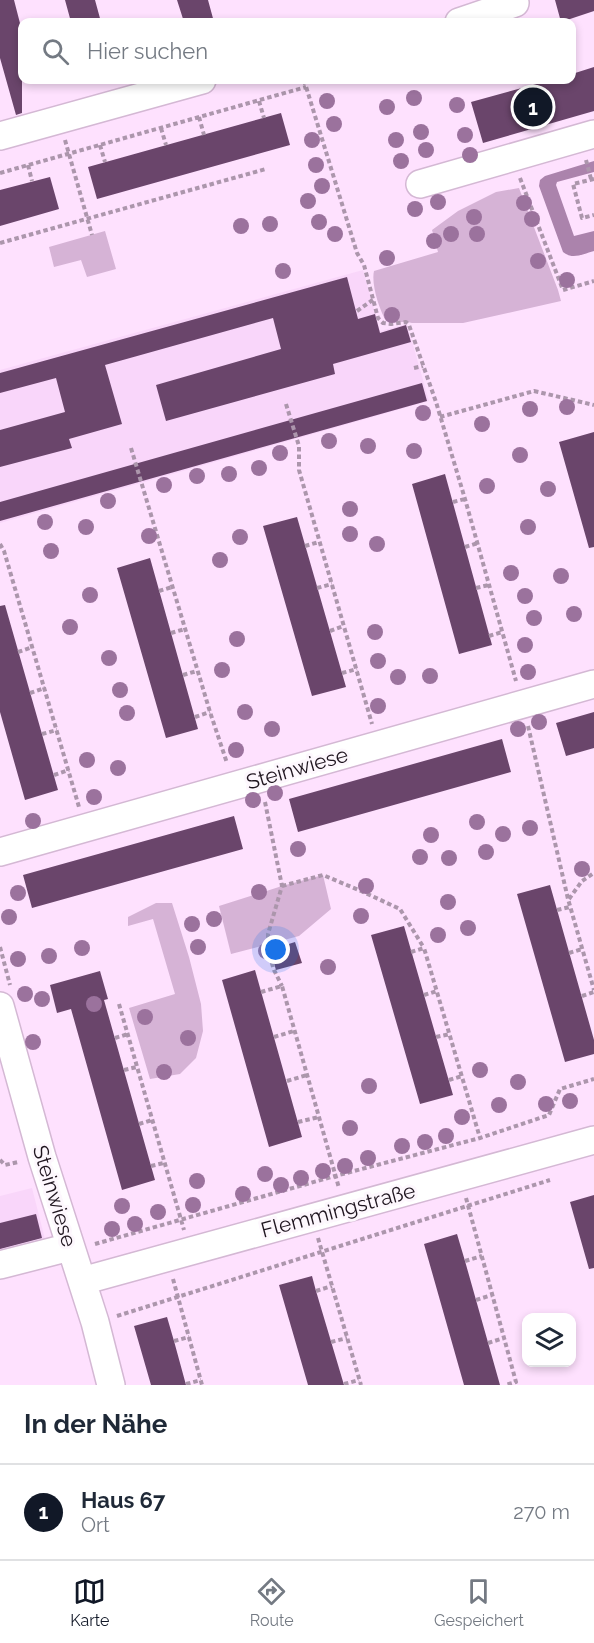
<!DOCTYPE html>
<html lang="de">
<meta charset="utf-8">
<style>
body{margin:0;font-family:Raleway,sans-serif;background:#f2f2f3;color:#1f2937}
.controls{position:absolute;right:18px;bottom:18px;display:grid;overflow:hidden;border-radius:12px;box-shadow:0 3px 9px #0003}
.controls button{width:54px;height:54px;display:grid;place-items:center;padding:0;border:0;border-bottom:2px solid #e0e1e3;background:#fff;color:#1f2937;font:30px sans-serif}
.you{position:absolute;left:276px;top:950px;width:21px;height:21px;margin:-15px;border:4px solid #fff;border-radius:50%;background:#1a73e8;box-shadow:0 0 0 9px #1a73e833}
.badge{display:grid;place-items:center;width:39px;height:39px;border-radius:50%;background:#111827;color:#fff;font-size:20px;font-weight:700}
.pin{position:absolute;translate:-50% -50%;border:3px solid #fff;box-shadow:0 2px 6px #0006}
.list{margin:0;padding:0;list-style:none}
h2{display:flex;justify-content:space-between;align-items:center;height:78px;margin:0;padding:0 24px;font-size:26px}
h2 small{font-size:20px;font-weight:400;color:#747a83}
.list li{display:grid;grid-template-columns:39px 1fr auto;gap:18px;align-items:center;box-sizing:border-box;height:96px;padding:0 24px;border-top:2px solid #e0e1e3}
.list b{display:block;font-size:22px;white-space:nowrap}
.list p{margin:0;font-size:20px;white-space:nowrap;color:#747a83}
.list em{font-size:20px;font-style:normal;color:#747a83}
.icon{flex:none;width:33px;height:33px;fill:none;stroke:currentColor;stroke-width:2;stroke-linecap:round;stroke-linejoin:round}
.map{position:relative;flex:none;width:594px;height:1385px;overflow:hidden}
.search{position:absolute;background:#fff;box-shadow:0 3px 9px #0003;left:18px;right:18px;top:18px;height:66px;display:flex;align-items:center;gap:15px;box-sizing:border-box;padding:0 21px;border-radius:12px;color:#747a83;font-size:22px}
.sheet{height:174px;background:#fff}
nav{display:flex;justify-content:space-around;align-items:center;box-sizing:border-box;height:84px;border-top:2px solid #e0e1e3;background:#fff;font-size:16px;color:#747a83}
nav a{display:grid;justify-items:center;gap:3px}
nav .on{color:#111827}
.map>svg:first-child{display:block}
.built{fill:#f9d6fa}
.green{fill:#d6b3d6}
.water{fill:#ab83ac}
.building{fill:#6a456b}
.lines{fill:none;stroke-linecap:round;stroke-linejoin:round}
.minor-casing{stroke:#d4b8d4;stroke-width:30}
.path{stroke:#ac96ac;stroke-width:4;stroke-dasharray:4.5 3;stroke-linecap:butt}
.minor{stroke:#fff;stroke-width:27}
.tree{fill:#9b729d}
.labels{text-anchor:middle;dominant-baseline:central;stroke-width:6;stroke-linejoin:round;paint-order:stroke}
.street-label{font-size:21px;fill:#1f151f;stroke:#fdf7fd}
</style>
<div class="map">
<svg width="594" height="1385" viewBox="0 0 594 1385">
<rect width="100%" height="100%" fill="#fee1fe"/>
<path class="built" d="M363,270L380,331L407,324L429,401L0,523V370Z
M32,1188L48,1251L0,1262V1196Z"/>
<path class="green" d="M519,188L558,290L561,301L463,323H412C403,320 394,325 386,321C379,309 371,284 374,271L438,252L432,230L458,211L496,192Z
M105,231L116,269L87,277L81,260L54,267L49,247Z
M323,875L331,909L299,936L231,954L219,906L282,886Z
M156,903H172L189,957L201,1004L203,1031L196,1058L180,1074L150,1079L129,1008L175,994L153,919L128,926V917Z"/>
<path class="water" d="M594,161V172L557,182L556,185L574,236L594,231V251C583,254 572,260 563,252L539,186L540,180L545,176Z"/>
<path class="building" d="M0,0H14L22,31V113L16,115L0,58Z
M65,0H95L101,22H71Z
M177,0H208L214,22H184Z
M555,0H594V11L561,22Z
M594,67V111L483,143L471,102L551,80H572V74Z
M281,113L290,145L97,199L88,167Z
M50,177L59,209L0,226V190Z
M347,277L358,319L375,314L380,333L406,325L411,342L333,364L335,374L166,421L156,385L281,349L273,318L105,365L122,424L69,439L72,448L0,467V430L65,412L56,378L0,393V373Z
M422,383L427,401L0,521V502Z
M594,432V547L589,548L559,442Z
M445,474L492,645L459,654L412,484Z
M297,517L346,687L312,696L263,526Z
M150,558L198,729L166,738L117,568Z
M5,605L58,790L25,800L0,712V606Z
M594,712V748L566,756L556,723Z
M502,739L511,772L298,832L289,799Z
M234,816L243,849L32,908L23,875Z
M550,885L594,1040V1054L565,1062L517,894Z
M404,926L453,1095L420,1104L371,935Z
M295,942L302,963L276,970L270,950Z
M255,970L302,1137L269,1147L222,980Z
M100,971L108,999L104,1000L155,1180L122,1190L71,1009L57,1013L50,985Z
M594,1195V1268L589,1269L570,1202Z
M36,1214L42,1238L0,1249V1223Z
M457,1234L465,1261L500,1385H464L424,1244Z
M312,1276L316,1291L344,1385H308L279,1285Z
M167,1317L174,1341L186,1385H151L134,1326Z"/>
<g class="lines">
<defs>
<path id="minor" d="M459,22L515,3
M0,136L202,80
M420,184L594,134
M0,852L594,684
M0,1006L42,1157L95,1322L111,1385
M0,1265L70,1247
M82,1281L594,1140"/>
</defs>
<use href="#minor" class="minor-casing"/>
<path class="path" d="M304,80L357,253L364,265L378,318L383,323L391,324L406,322L409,325L436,402L465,499L516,681
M259,101L264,118
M199,117L204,135
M161,128L166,145
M65,140L92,235
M100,145L105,162
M586,160L591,179
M28,165L32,181
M0,173L306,87
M520,178L563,290L594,281
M594,179L573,184L582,218L594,215
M0,243L266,169
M357,311L374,299
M414,368L423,366
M286,404L299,446V470L372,724
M440,417L534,391L594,405
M131,448L210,712L227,763
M453,502L465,499
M0,544L4,551L79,807
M305,546L319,542
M465,547L478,543
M317,588L332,584
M476,588L489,585
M159,591L172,587
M330,631L344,626
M171,633L185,629
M489,636L502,632
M18,652L33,647
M342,673L357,669
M183,675L197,671
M30,693L45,688
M195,717L210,712
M528,726L568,899L594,990
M42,734L57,730
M54,775L69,770
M265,802L282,886L268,934V951L274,970L282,986
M282,886L323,875L361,891L400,909L424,948
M569,899L582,881L594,873
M557,910L570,907
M0,947L10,985
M411,952L424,948L480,1138
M569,953L582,949
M261,992L282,986L339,1188
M424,995L437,991
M582,996L594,992
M119,1004L184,1230
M274,1037L294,1031
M436,1037L450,1034
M115,1038L128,1034
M124,1070L137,1067
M449,1080L462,1076
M287,1081L307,1075
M298,1122L319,1117
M139,1124L152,1120
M0,1160L5,1165L18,1162
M151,1166L164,1163
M466,1198L516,1382L505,1385
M318,1238L361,1385
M95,1244L335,1176L480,1138L549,1115L560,1089L594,1079
M465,1261L482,1256
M173,1279L202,1385
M316,1291L332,1286
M476,1300L492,1295
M117,1316L550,1180
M174,1341L189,1337
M331,1342L347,1338
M488,1343L504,1338
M186,1384L201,1380
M344,1384L359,1380"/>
<use href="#minor" class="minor"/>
</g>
<g class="tree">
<circle cx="414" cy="98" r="8"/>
<circle cx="327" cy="101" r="8"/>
<circle cx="457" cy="105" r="8"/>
<circle cx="387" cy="107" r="8"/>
<circle cx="334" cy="124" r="8"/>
<circle cx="421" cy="132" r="8"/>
<circle cx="465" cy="135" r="8"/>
<circle cx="312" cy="140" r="8"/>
<circle cx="396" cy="140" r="8"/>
<circle cx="426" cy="150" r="8"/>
<circle cx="470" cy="155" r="8"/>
<circle cx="401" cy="161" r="8"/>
<circle cx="316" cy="165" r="8"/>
<circle cx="322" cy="186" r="8"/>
<circle cx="308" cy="201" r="8"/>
<circle cx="438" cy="202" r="8"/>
<circle cx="524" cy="203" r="8"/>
<circle cx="415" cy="209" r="8"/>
<circle cx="474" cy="217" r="8"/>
<circle cx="532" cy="219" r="8"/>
<circle cx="319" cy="222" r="8"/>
<circle cx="270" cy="224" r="8"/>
<circle cx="241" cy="226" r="8"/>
<circle cx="335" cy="234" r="8"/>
<circle cx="451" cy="234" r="8"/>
<circle cx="477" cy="234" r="8"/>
<circle cx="434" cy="241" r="8"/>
<circle cx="387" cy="258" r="8"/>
<circle cx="538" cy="261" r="8"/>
<circle cx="283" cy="271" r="8"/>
<circle cx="567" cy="280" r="8"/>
<circle cx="392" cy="315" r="8"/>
<circle cx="567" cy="407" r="8"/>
<circle cx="530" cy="409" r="8"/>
<circle cx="423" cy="413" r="8"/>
<circle cx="482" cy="424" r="8"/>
<circle cx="329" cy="441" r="8"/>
<circle cx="368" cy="446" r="8"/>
<circle cx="414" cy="451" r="8"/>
<circle cx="280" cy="453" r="8"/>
<circle cx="520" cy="455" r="8"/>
<circle cx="259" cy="468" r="8"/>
<circle cx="229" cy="474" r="8"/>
<circle cx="197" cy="476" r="8"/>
<circle cx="164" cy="485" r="8"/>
<circle cx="487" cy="486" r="8"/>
<circle cx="548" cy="489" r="8"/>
<circle cx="108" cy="501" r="8"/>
<circle cx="350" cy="509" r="8"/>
<circle cx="45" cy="522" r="8"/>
<circle cx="86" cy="527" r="8"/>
<circle cx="528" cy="527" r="8"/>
<circle cx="350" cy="534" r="8"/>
<circle cx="149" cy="536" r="8"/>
<circle cx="240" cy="537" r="8"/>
<circle cx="377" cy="544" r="8"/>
<circle cx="51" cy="551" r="8"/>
<circle cx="220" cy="560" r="8"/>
<circle cx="511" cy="573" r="8"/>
<circle cx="561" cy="576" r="8"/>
<circle cx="90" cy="595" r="8"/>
<circle cx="525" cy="596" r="8"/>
<circle cx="574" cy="614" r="8"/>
<circle cx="534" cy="618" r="8"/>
<circle cx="70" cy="627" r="8"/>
<circle cx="375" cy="632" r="8"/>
<circle cx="237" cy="639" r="8"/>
<circle cx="525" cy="645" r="8"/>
<circle cx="109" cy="658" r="8"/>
<circle cx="378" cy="661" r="8"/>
<circle cx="222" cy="670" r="8"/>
<circle cx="528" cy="672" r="8"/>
<circle cx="430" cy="676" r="8"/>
<circle cx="398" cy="677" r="8"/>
<circle cx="120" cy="690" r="8"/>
<circle cx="378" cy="706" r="8"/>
<circle cx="245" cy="712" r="8"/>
<circle cx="127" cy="713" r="8"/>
<circle cx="539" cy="722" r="8"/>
<circle cx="272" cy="729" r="8"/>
<circle cx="518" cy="729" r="8"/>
<circle cx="236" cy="750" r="8"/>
<circle cx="87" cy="760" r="8"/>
<circle cx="118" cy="768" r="8"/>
<circle cx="275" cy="793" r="8"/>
<circle cx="94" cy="797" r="8"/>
<circle cx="253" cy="800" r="8"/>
<circle cx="33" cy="821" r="8"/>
<circle cx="477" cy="822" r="8"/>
<circle cx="530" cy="828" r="8"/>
<circle cx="503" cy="834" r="8"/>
<circle cx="431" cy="835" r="8"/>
<circle cx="298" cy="849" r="8"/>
<circle cx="486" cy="852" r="8"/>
<circle cx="420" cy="857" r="8"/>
<circle cx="449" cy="858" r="8"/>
<circle cx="582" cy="869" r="8"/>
<circle cx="366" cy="886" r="8"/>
<circle cx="259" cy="892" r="8"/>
<circle cx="18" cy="893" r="8"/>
<circle cx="448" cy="902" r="8"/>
<circle cx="361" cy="916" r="8"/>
<circle cx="9" cy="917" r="8"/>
<circle cx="214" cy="919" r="8"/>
<circle cx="192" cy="924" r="8"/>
<circle cx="468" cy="928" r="8"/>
<circle cx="438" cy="935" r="8"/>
<circle cx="198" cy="947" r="8"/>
<circle cx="82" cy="948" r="8"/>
<circle cx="266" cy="951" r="8"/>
<circle cx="49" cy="956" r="8"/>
<circle cx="18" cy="959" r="8"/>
<circle cx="328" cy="967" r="8"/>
<circle cx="25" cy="994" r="8"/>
<circle cx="42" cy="999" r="8"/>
<circle cx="94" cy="1004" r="8"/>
<circle cx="145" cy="1017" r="8"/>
<circle cx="188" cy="1038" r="8"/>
<circle cx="33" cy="1042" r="8"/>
<circle cx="480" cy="1070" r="8"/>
<circle cx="164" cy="1072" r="8"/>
<circle cx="518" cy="1082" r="8"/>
<circle cx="369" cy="1086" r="8"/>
<circle cx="570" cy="1101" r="8"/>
<circle cx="546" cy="1104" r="8"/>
<circle cx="499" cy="1105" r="8"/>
<circle cx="462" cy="1117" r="8"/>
<circle cx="350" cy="1128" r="8"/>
<circle cx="446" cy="1136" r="8"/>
<circle cx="425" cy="1142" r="8"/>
<circle cx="402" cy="1146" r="8"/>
<circle cx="368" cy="1158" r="8"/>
<circle cx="345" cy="1166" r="8"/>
<circle cx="323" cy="1171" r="8"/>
<circle cx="265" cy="1174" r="8"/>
<circle cx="301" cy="1178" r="8"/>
<circle cx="197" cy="1181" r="8"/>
<circle cx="281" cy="1185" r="8"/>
<circle cx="243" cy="1194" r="8"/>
<circle cx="193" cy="1205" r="8"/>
<circle cx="122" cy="1206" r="8"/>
<circle cx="158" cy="1212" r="8"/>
<circle cx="135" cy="1224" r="8"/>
<circle cx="112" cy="1229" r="8"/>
</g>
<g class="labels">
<g class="street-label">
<text transform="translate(297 768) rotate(-16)">Steinwiese</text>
<text transform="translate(55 1196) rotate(73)">Steinwiese</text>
<text transform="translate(338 1210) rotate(-15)">Flemmingstraße</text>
</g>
</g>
</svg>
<div class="controls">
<button><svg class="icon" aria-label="layers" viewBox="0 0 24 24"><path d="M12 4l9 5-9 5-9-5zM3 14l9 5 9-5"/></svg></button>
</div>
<div class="you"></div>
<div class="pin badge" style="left:533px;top:107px">1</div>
<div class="search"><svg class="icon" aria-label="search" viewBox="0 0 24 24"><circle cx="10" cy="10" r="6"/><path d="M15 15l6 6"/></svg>Hier suchen</div>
</div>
<section class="sheet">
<h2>In der Nähe<small></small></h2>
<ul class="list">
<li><span class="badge">1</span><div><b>Haus 67</b><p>Ort</p></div><em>270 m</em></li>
</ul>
</section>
<nav>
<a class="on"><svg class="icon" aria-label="map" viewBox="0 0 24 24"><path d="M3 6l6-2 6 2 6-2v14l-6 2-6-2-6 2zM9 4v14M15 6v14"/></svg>Karte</a>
<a><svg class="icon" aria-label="directions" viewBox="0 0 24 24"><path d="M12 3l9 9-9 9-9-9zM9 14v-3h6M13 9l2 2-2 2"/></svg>Route</a>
<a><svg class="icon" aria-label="saved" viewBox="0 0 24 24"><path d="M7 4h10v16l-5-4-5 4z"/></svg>Gespeichert</a>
</nav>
